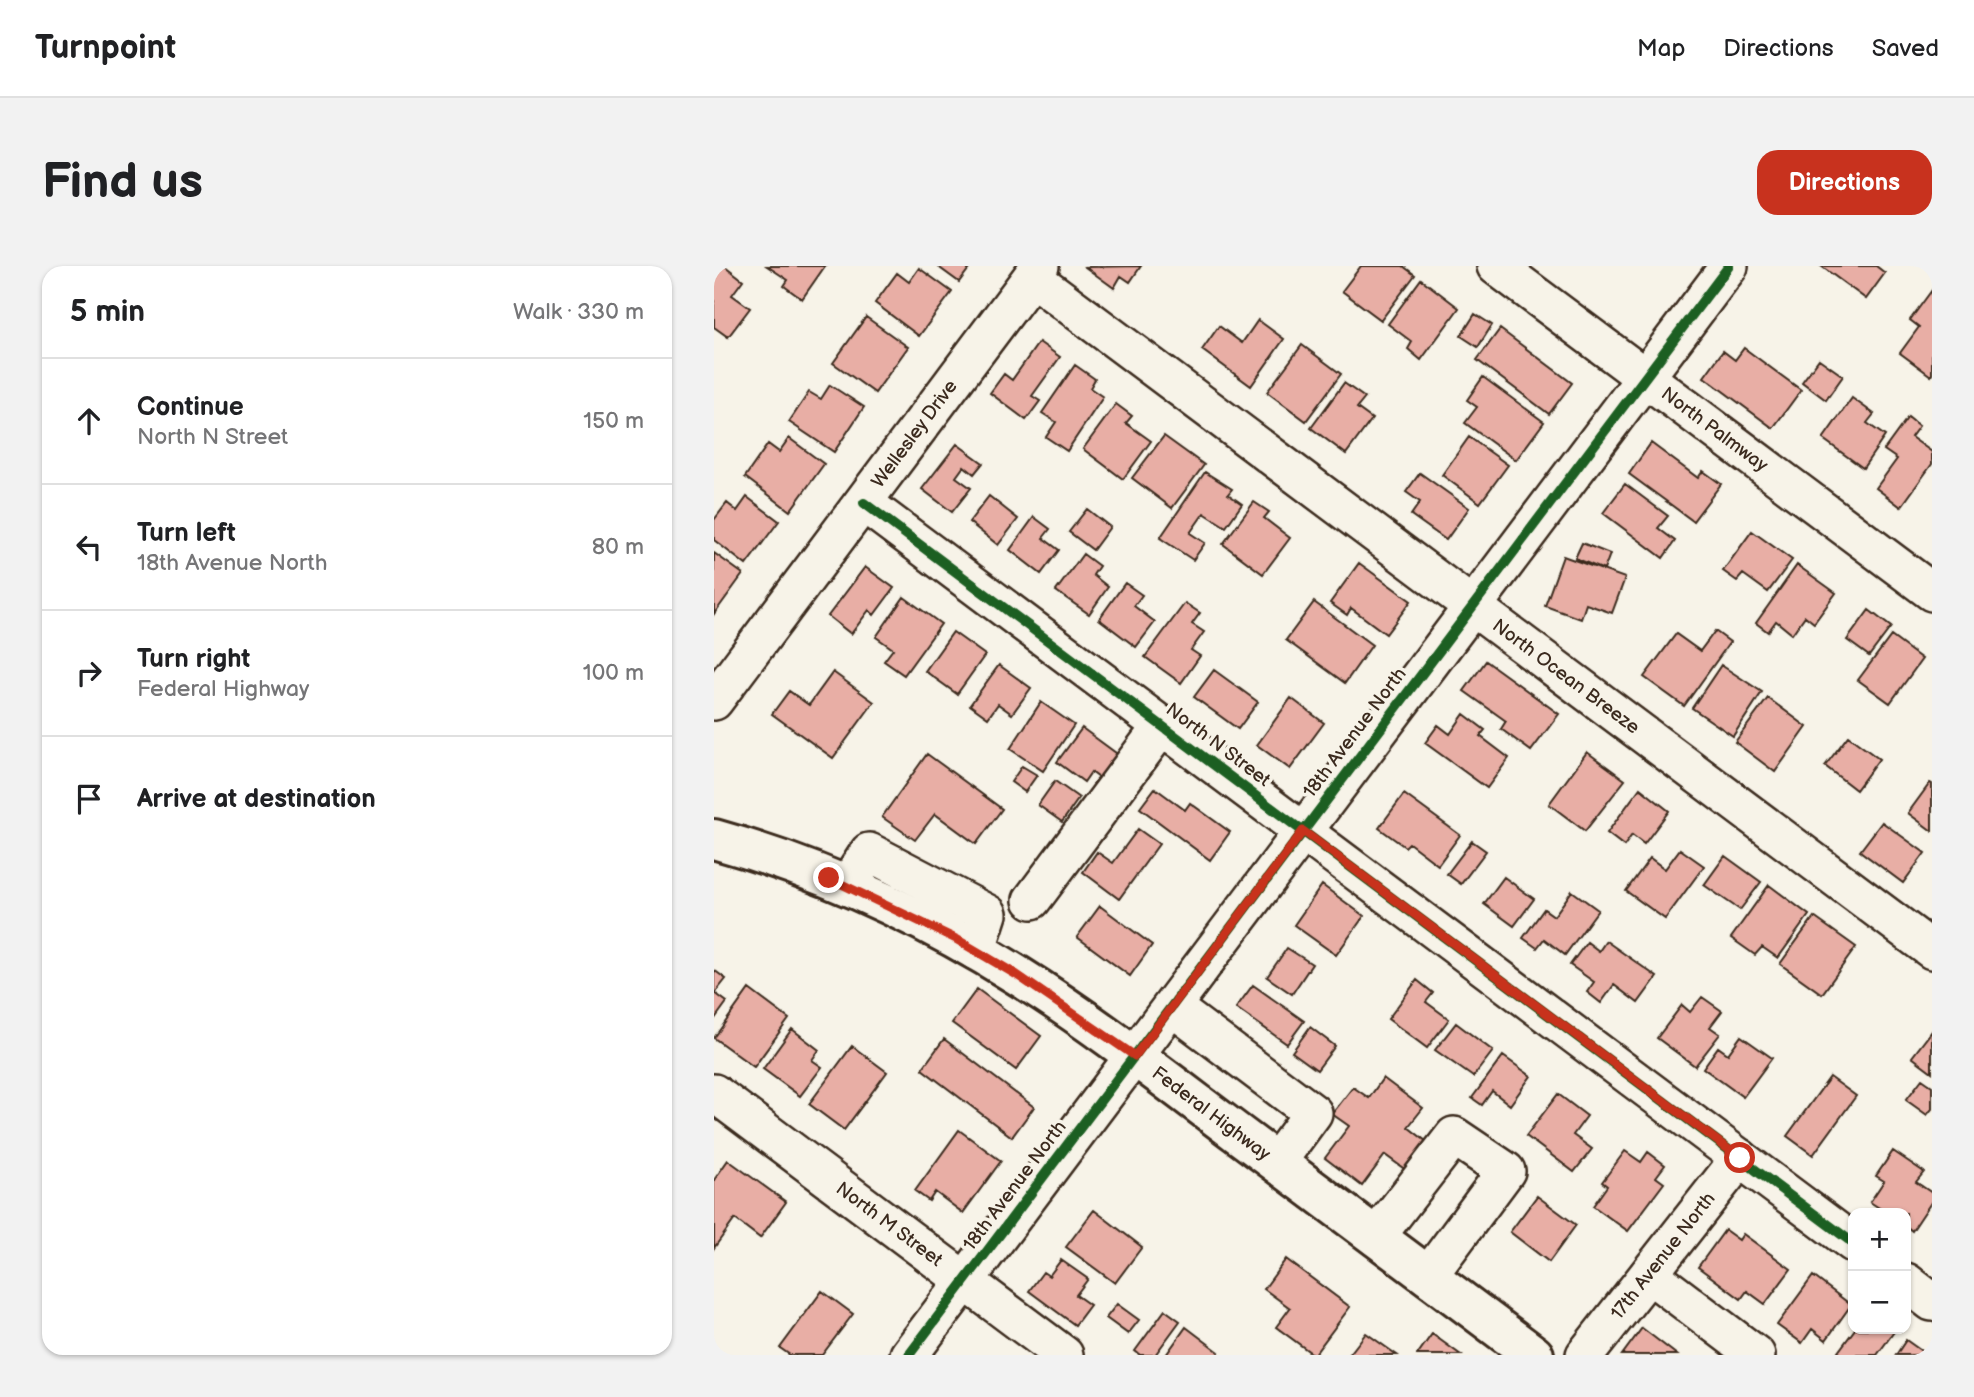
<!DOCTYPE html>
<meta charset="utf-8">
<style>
body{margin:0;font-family:"Balsamiq Sans",sans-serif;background:#f2f2f2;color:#202124}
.controls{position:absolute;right:21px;bottom:21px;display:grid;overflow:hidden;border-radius:14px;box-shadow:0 2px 5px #0004}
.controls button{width:63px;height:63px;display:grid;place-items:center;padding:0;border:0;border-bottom:2px solid #e0e0e0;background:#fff;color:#202124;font:35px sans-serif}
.stop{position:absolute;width:21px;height:21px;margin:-16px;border:5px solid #c8321e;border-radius:50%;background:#fff}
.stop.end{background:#c8321e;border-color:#fff;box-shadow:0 2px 7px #0008}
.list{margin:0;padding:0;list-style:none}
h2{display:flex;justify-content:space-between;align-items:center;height:91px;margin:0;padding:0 28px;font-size:30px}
h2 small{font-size:23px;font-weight:400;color:#757577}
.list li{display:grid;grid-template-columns:46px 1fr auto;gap:21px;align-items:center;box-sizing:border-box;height:126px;padding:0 28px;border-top:2px solid #e0e0e0}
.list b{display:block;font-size:26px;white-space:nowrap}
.list p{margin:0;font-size:23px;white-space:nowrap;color:#757577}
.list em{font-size:23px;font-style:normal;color:#757577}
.icon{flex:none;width:38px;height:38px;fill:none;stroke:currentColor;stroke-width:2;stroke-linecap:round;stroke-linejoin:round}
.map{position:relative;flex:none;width:1218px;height:1089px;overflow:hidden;border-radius:21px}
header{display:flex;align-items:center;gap:42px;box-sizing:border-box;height:98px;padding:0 35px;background:#fff;border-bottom:2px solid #e0e0e0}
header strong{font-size:33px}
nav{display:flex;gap:38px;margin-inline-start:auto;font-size:24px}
.intro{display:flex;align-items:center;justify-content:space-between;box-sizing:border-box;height:168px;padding:0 42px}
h1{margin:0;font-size:49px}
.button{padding:18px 32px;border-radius:21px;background:#c8321e;color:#fff;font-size:24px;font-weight:700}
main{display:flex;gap:42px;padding:0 42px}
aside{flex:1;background:#fff;border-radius:21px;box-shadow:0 2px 5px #0004}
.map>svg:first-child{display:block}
.building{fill:#e8aea5;stroke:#3b2a1e;stroke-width:2}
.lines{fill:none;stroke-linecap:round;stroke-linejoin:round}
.minor-casing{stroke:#3b2a1e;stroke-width:42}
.major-casing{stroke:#3b2a1e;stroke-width:44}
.minor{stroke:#f7f3e8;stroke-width:37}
.major{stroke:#f7f3e8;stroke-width:38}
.cycleway-casing{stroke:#f7f3e8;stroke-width:15}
.cycleway{stroke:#1b5e20;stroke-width:10}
.route{stroke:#c8321e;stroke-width:9}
.labels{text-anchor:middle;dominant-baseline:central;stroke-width:7;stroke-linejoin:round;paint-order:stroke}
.street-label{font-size:19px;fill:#3b2a1e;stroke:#f7f3e8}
</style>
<header>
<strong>Turnpoint</strong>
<nav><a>Map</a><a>Directions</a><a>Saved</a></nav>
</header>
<div class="intro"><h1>Find us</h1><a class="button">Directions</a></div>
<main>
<aside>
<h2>5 min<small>Walk · 330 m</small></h2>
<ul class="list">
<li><svg class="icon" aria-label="ahead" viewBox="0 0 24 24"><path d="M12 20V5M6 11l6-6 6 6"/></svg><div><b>Continue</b><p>North N Street</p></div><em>150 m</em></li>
<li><svg class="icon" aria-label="left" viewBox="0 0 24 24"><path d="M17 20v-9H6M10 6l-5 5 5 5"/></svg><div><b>Turn left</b><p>18th Avenue North</p></div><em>80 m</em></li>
<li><svg class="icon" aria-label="right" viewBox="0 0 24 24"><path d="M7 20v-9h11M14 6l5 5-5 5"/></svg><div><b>Turn right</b><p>Federal Highway</p></div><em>100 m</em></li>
<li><svg class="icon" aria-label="arrive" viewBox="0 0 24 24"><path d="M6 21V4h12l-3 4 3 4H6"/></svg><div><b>Arrive at destination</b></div></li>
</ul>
</aside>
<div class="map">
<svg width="1218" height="1089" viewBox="0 0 1218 1089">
<rect width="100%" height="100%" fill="#f7f3e8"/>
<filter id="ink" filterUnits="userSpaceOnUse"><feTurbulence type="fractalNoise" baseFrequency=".0143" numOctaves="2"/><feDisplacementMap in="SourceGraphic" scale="14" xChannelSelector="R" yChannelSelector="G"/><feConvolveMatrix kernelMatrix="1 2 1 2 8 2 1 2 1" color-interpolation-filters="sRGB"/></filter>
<g filter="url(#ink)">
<path class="building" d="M0,0H11L29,14L18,29L36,42L14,71L0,61Z
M53,0H111L88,33L70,20L74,14Z
M223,0H257L245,16Z
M427,0L416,16L407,10L400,22L371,1Z
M647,0H689L701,9L667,54L628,25Z
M1107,0H1162L1171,7L1152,33Z
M205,2L238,26L205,70L161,37L183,7L195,16Z
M707,13L745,42L707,94L694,83L698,76L674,58Z
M1218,24V108L1217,110L1186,87L1205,61L1196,54Z
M761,48L778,59L764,81L747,70Z
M152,51L194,81L161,127L119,97Z
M544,54L570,73L537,120L488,84L505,60L528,77Z
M786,63L858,117L835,148L763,94Z
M325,76L346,91L318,130L326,135L312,154L276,127L290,108L298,114Z
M588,79L627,108L592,155L553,126Z
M1030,82L1087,124L1059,162L990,111L1009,85L1021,94Z
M1105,93L1129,110L1112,134L1088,116Z
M361,99L381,113L376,122L389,131L353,185L332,171L342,156L328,147Z
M769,111L830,156L802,194L751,157L763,141L753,134Z
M630,117L651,132L643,142L658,153L632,188L597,162Z
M116,119L150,141L120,186L75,156L95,126L107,133Z
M1138,132L1160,148L1153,157L1171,170L1149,202L1109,173Z
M402,138L418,150L412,157L437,175L409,213L369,183Z
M1194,151L1205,160L1197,171L1218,186V198L1187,241L1162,222L1183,193L1170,184Z
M450,170L490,199L458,242L418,212Z
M755,171L794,199L766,237L728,209Z
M75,172L110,198L76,245L31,211L54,178L65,186Z
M937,177L984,212L989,205L1007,218L979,255L915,208Z
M243,178L269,197L260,208L250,200L242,211L257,222L238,246L208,223Z
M491,206L518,223L514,228L528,238L512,261L490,247L476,267L491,277L479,294L446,272Z
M706,207L755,242L732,274L697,249L706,236L692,226Z
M911,218L954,250L944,262L961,275L949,292L889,247Z
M275,230L304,253L284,279L255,256Z
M33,231L65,255L32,299L0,274V254L13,237L23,245Z
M540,236L555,246L550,252L576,272L549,308L509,278Z
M373,243L396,261L379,284L355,266Z
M320,251L336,263L329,272L345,284L327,308L296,284Z
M1038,265L1078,294L1054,326L1029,308L1023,315L1009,305Z
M868,277L896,288L890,304L861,292Z
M0,287L29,308L0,348Z
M369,288L385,300L379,309L394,321L375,348L342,325Z
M849,290L911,312L898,347L872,338L867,353L831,340Z
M645,297L697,335L672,368L637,342L633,349L616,337Z
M1083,299L1122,327L1100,357L1091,350L1078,368L1062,355L1054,366L1042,357Z
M151,301L180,322L160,349L155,344L137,368L114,350Z
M411,317L428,329L420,340L441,356L422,381L385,353Z
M190,331L227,358L190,409L170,395L179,383L162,371Z
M600,336L658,379L631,417L572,374Z
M471,337L486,347L478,358L490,366L477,384L486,390L467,417L431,391Z
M1155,344L1177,361L1155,390L1133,374Z
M1001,365L1016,376L970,440L930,411L962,368L986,385Z
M239,366L271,389L243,428L211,405Z
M1177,370L1208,393L1176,437L1144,414Z
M772,395L845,448L817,485L787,463L792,455L750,425Z
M285,399L317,422L298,448L284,438L274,452L256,439Z
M1007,399L1048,426L1019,470L978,442Z
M500,404L544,436L524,463L480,431Z
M119,406L160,436L119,492L58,448L75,425L95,439Z
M577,432L610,457L576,503L543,479Z
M1054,432L1093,461L1061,506L1021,476Z
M327,436L360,459L329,505L296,483Z
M750,448L771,464L766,470L795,492L773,522L711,477L724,459L736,468Z
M368,462L406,490L388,514L377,506L370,516L343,496Z
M1134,470L1165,493L1142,524L1111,500Z
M873,486L911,514L871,565L835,538Z
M213,488L288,543L262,578L221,548L201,574L168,551Z
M308,500L323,509L311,526L297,516Z
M341,515L365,532L348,556L324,539Z
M1216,517L1218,518V565L1194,547Z
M441,522L471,544L476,537L516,566L496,594L426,542Z
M926,522L955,545L930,578L918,569L910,580L893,567Z
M690,528L746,569L724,599L695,577L691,581L665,562Z
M1168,556L1211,587L1189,617L1146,585Z
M424,563L445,578L405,633L369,606L383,586L399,597Z
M758,575L772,585L747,618L733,608Z
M966,583L990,600L951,653L912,625L936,592L951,603Z
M1011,590L1047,616L1026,644L990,619Z
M790,611L820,633L800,660L770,638Z
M608,619L650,650L622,689L580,659Z
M1055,619L1095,649L1064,692L1048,681L1041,689L1017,672Z
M858,625L884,644L851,689L830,673L823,682L809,672L830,643L840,650Z
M386,640L438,679L416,710L363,671Z
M1100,651L1142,681L1108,728L1066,698Z
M892,675L943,711L924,737L900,719L887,737L873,726L880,716L856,699L873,676L885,685Z
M573,682L598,698L578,728L553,711Z
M0,704L12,713L1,727L13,736L0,754Z
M703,714L719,727L712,736L735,753L713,782L674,753Z
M539,719L590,755L573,778L522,742Z
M35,723L75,753L40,801L0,772Z
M263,723L327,770L302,804L238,757Z
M988,731L1008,745L996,761L1006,768L981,800L943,772L968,739L976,746Z
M742,757L779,785L759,811L721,784Z
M596,761L621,780L603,804L578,786Z
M78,763L105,784L98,794L108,801L86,830L49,803Z
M1218,765V806L1198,791Z
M1027,770L1058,792L1029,831L989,802L1004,781L1014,788Z
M230,773L320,841L298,871L208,803Z
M138,780L173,806L130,864L95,838Z
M789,790L817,810L796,839L778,825L768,839L758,832Z
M1116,811L1142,830L1099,889L1073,870Z
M669,812L709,842L694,861L717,879L696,907L671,889L648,920L611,892L635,860L618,848L639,821L655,832Z
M1208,813L1218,820V843L1213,849L1192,834Z
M844,828L873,850L859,869L878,883L860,906L812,870Z
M245,864L287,895L249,947L221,926L215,935L201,925Z
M911,885L927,896L934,886L951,899L942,911L950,917L914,965L879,940L893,920L888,916Z
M1179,885L1210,906L1202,916L1218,927V935L1198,965L1192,960V947H1173L1156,936L1170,915L1162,910Z
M14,894L72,936L46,972L21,953L0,982V914Z
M823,930L862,959L835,996L796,966Z
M380,944L428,981L401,1017L352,981Z
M1011,964L1025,974L1029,968L1077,1003L1051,1038L1033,1025L1027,1033L984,1001Z
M572,993L636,1041L600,1089L562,1061L576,1042L550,1023Z
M347,994L374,1013L362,1029L376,1039L361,1059L315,1025L329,1006L335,1010Z
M1099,1010L1137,1039L1112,1074L1098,1063L1088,1077L1063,1059Z
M108,1025L139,1048L108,1089H76L66,1082Z
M403,1038L425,1054L414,1068L392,1052Z
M451,1044L466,1055L441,1089H426L421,1085Z
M472,1061L505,1086L503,1089H452Z
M928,1062L963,1089H908Z
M1141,1063H1182L1163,1089H1129L1124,1086Z
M652,1067L683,1089H635Z
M718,1068L747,1089H703Z
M1192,1074L1213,1089H1182Z"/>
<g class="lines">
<defs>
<g id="minor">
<path id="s1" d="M782,0L1218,326"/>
<path id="s2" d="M318,11L1218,684"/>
<path d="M150,237L1139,977"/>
<path id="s3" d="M0,435L326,0"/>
<path d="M133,620L155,586L274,648L262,685"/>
<path d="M318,634L448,460"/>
<path d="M458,741L599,847L563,896"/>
<path id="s4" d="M0,827L350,1089"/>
<path d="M662,971L740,870L792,905L714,1010"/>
<path d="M935,1008L1042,1089"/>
<path d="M1192,1016L1218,1036"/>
<path d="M195,1089L1015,0"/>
<path id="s5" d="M871,1089L1026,892"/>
</g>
<g id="major">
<path id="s6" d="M0,573C107,603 209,650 303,709C380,757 451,813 523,867C622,941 721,1015 820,1089"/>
</g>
</defs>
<use href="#minor" class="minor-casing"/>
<use href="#major" class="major-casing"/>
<use href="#minor" class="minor"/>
<use href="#major" class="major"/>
<defs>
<path id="cycleway" d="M150,237L1139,977
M195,1089L1015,0"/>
</defs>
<use href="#cycleway" class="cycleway-casing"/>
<use href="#cycleway" class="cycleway"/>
</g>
</g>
<g class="lines" filter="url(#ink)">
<path class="route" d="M115,612L242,673L303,709L421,790L589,565L1026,892"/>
</g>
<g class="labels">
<g class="street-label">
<text stroke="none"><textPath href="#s1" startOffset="273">North Palmway</textPath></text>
<text stroke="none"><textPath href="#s3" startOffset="334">Wellesley Drive</textPath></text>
<text stroke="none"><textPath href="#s2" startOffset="667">North Ocean Breeze</textPath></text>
<text transform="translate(641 467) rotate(-53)">18th Avenue North</text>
<text transform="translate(504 479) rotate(37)">North N Street</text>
<text stroke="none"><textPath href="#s6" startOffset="572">Federal Highway</textPath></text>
<text transform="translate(301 920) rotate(-53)">18th Avenue North</text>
<text stroke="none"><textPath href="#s4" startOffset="219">North M Street</textPath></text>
<text stroke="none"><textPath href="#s5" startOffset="126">17th Avenue North</textPath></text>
</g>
</g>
</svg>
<div class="controls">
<button>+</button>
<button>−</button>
</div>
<div class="stop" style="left:1026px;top:892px"></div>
<div class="stop end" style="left:115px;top:612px"></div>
</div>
</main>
